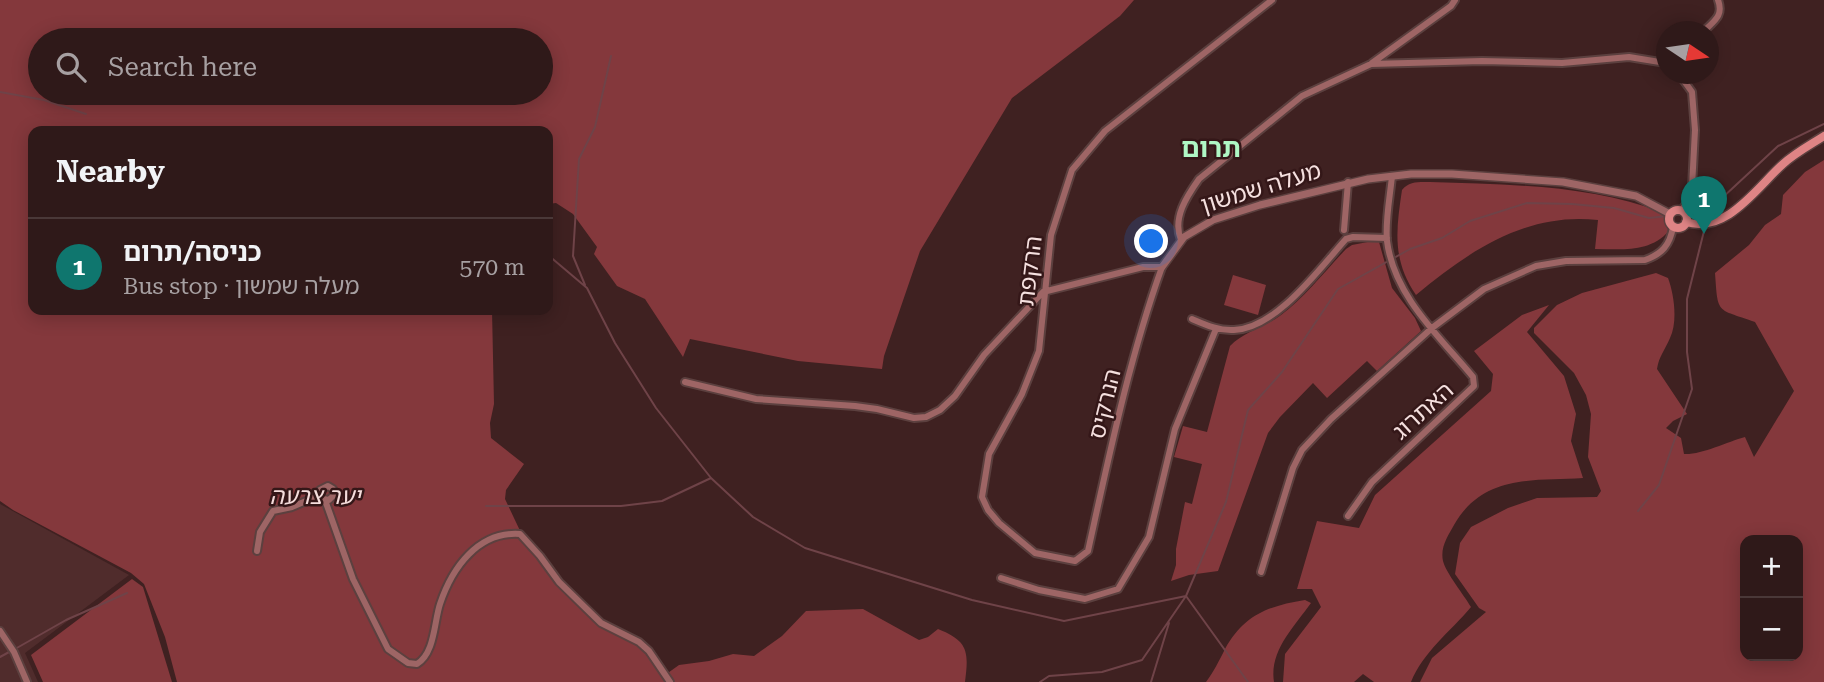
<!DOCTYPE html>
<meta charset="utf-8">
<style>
body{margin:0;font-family:"Roboto Serif","Noto Sans Hebrew",serif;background:#3b2626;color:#f1f3f6}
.controls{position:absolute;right:21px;bottom:21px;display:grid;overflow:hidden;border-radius:14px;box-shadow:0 4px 18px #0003}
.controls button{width:63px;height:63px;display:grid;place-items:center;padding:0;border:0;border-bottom:2px solid #4a3838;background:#2f1919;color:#f1f3f6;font:35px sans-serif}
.compass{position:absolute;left:1656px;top:21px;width:63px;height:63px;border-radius:50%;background:#2f1919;box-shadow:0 4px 18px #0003;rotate:103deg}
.you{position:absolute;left:1152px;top:242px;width:24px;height:24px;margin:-18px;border:5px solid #fff;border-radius:50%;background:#1a73e8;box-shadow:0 0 0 10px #1a73e833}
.badge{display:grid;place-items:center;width:46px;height:46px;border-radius:50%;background:#0f766e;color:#fff;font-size:23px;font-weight:700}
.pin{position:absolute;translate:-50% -58px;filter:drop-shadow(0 2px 4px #0008)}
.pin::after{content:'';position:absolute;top:37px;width:24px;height:21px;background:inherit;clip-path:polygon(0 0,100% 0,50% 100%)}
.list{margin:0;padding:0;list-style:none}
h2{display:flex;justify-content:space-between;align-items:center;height:91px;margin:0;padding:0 28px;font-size:30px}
h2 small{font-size:23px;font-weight:400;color:#a7a0a2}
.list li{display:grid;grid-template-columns:46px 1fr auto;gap:21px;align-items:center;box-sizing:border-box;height:98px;padding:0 28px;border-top:2px solid #4a3838}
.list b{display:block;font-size:26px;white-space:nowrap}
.list p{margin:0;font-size:23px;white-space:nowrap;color:#a7a0a2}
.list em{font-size:23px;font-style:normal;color:#a7a0a2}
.icon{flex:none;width:38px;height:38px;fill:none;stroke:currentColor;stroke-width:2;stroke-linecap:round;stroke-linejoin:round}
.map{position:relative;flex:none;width:1824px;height:682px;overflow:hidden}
.search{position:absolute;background:#2f1919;box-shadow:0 4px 18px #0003;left:28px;top:28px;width:525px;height:77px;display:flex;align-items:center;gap:18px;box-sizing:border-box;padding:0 24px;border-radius:38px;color:#a7a0a2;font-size:26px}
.panel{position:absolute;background:#2f1919;box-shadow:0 4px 18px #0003;left:28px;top:126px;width:525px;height:189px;border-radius:14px}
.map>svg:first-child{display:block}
.built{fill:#502c2c}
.green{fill:#84383c;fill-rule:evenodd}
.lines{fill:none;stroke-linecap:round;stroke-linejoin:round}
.stream{stroke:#6f4348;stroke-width:2}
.minor-casing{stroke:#5c403f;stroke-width:10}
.tertiary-casing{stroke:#5c403f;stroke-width:10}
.secondary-casing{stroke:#5c403f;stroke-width:11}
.minor{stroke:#9e6565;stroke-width:6}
.tertiary{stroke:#9e6565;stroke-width:7}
.secondary{stroke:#df8485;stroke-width:8}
.labels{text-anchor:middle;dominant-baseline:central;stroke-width:5;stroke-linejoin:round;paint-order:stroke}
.street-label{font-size:23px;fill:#f5e0df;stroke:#341718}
.park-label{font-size:23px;font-style:italic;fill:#f5dddc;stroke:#341718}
.quarter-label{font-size:26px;font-weight:bold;fill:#aff7c4;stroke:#341718}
</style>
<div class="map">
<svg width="1824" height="682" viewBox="0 0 1824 682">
<rect width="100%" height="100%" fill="#3f2121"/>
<path class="built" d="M0,504L129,575L25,653L38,682H0Z"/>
<path class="green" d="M0,0H1134L1120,16L1012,98L920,251L884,356L882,369L798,361L690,339L683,357L645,299L617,286L594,254L597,247L573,214L556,203L548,204V131H33V310H492L494,404L490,423L491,438L524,464L506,490L505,499L523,537L554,581L599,619L644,651L665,675L679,665L709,661L733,654L754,656L782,636L806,611L863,609L919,640L928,637L938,629C968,641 969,651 965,682H177L165,637L144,584L131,573L13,510L0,501ZM40,40H541V93H40Z
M1824,160V682H1420L1432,658L1486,612L1479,608L1455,574L1460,543L1471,527L1508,508L1537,498L1597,497L1601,491L1588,457L1591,414L1586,395L1574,373L1534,333V328L1557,305L1582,293L1656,273L1668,278C1674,294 1678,321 1670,338C1665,350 1659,356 1657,369L1687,414L1673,421L1666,428L1681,438L1684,454C1701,455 1727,442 1745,437L1754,457L1794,391L1755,322C1716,308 1718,315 1715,273L1749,245L1765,225L1781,214L1783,195L1805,172ZM1745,540H1798V656H1745Z
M1430,182C1507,185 1590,184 1663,213L1669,231C1649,253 1623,249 1595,249L1598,220C1526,212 1469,251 1416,295C1392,260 1396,230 1402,190C1409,181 1419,182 1430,182Z
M1373,241L1379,242L1392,288L1415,318L1421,331L1377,371L1367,361L1327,398L1313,383L1280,417L1268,433L1218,571L1189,575L1171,581L1176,565V549L1185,502L1192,504L1202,464L1174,457L1183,426L1207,432L1230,346C1244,332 1265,327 1281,315C1304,298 1326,270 1346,249L1352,245Z
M1233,275L1266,285L1258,315L1224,305Z
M1549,305L1527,332L1564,376L1576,414L1571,441L1583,478C1533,481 1483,474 1454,525C1448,536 1440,547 1443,561C1446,573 1464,595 1471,607C1451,631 1423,652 1411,682H1374L1363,674L1354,682H1283L1285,654L1321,607L1312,589H1297L1317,521L1359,528L1375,495L1491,391L1493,374L1474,351L1522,315Z
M132,579L143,587L172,682H43L31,655Z
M1305,600L1311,603C1294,627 1269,651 1274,682H1206C1214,671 1219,661 1225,649C1244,615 1268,606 1305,600Z"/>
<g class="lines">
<path class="stream" d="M0,92L44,100L86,114
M1672,215L1708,211L1778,146L1824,124
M548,255L587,288L615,343L656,408L711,478L753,517L805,548L972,600L1064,621L1186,596L1248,682
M585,285L573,256L579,159L595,127L611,56
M486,506H621L662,501L711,478
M1638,511L1659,485L1692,389L1687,352V299L1705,227
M15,649L66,620L127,593
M0,657L11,651
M1040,682L1049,676L1102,672L1142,660L1186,596L1226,502L1248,410L1282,372L1338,289L1410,249L1442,238L1470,221L1527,203L1572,204L1614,208L1649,218L1667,216
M1151,682L1169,623"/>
<defs>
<path id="minor" d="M1703,32C1714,21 1724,16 1718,0
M1372,63L1451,6L1455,0
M1679,74L1692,92L1695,130L1692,187L1688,201L1681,211
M1344,230L1348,182
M1181,240C1172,218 1187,196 1199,179L1302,96L1371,64L1482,61L1562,63L1629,57L1666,63
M1192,319C1206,325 1219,331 1234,330C1277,328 1319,269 1346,239L1353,237L1387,238
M685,382L756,399L855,406L877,409L914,418L926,417L940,410L955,396L984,355L1043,292L1143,267H1162C1129,359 1109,456 1088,551L1075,561L1035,553L999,523L988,510L982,497L989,454L1022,394L1039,351L1051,235L1072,170L1105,131L1272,0
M325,500L353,579L388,649L408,663L417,664C435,653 434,622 440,604C452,568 478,531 520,534L540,556L559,582L601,623L639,642L649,651L670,682
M1348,516L1372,482L1474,386L1473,377C1439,336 1394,296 1387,241C1385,221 1390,197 1392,176
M257,551L260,532L273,511L292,507L320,495V490L328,486L333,489L334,495L329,500L323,499L320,495
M1261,572L1293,468L1302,450L1331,419L1432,328L1484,289L1536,266L1566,261L1645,260C1662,254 1670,245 1673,227
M1001,578L1039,590L1085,599L1118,589L1149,537L1175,429L1216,329
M0,631L14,652L27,682"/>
<path id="tertiary" d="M1162,267L1184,237L1213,220L1260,205L1368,179L1411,174H1452L1563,182L1636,196L1670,214"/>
<path id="secondary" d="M1669 219a9 9 0 1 1 18 0a9 9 0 1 1-18 0Z
M1686,222C1727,234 1757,187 1783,164C1795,153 1810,145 1824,136"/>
</defs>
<use href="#minor" class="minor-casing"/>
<use href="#tertiary" class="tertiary-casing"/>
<use href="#secondary" class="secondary-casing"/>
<use href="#minor" class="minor"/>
<use href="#tertiary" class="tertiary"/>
<use href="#secondary" class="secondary"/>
</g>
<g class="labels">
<g class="street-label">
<text transform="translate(1261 188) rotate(-17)">מעלה שמשון</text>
<text transform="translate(1030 271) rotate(-83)">הרקפת</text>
<text transform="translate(1105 404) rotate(-76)">הנרקיס</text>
<text transform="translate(1423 411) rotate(-42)">האתרוג</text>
</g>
<g class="park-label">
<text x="315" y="496">יער צרעה</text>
</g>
<g class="quarter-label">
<text x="1211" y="148">תרום</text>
</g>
</g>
</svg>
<div class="controls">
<button>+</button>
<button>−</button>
</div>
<svg class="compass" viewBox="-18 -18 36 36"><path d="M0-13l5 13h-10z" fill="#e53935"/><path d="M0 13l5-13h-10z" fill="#a7a0a2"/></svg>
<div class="you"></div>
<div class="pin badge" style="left:1704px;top:234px">1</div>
<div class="search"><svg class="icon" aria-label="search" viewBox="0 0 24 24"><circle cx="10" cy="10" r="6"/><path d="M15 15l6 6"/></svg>Search here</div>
<section class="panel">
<h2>Nearby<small></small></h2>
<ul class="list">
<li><span class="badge">1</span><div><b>כניסה/תרום</b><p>Bus stop · מעלה שמשון</p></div><em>570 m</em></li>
</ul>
</section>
</div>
